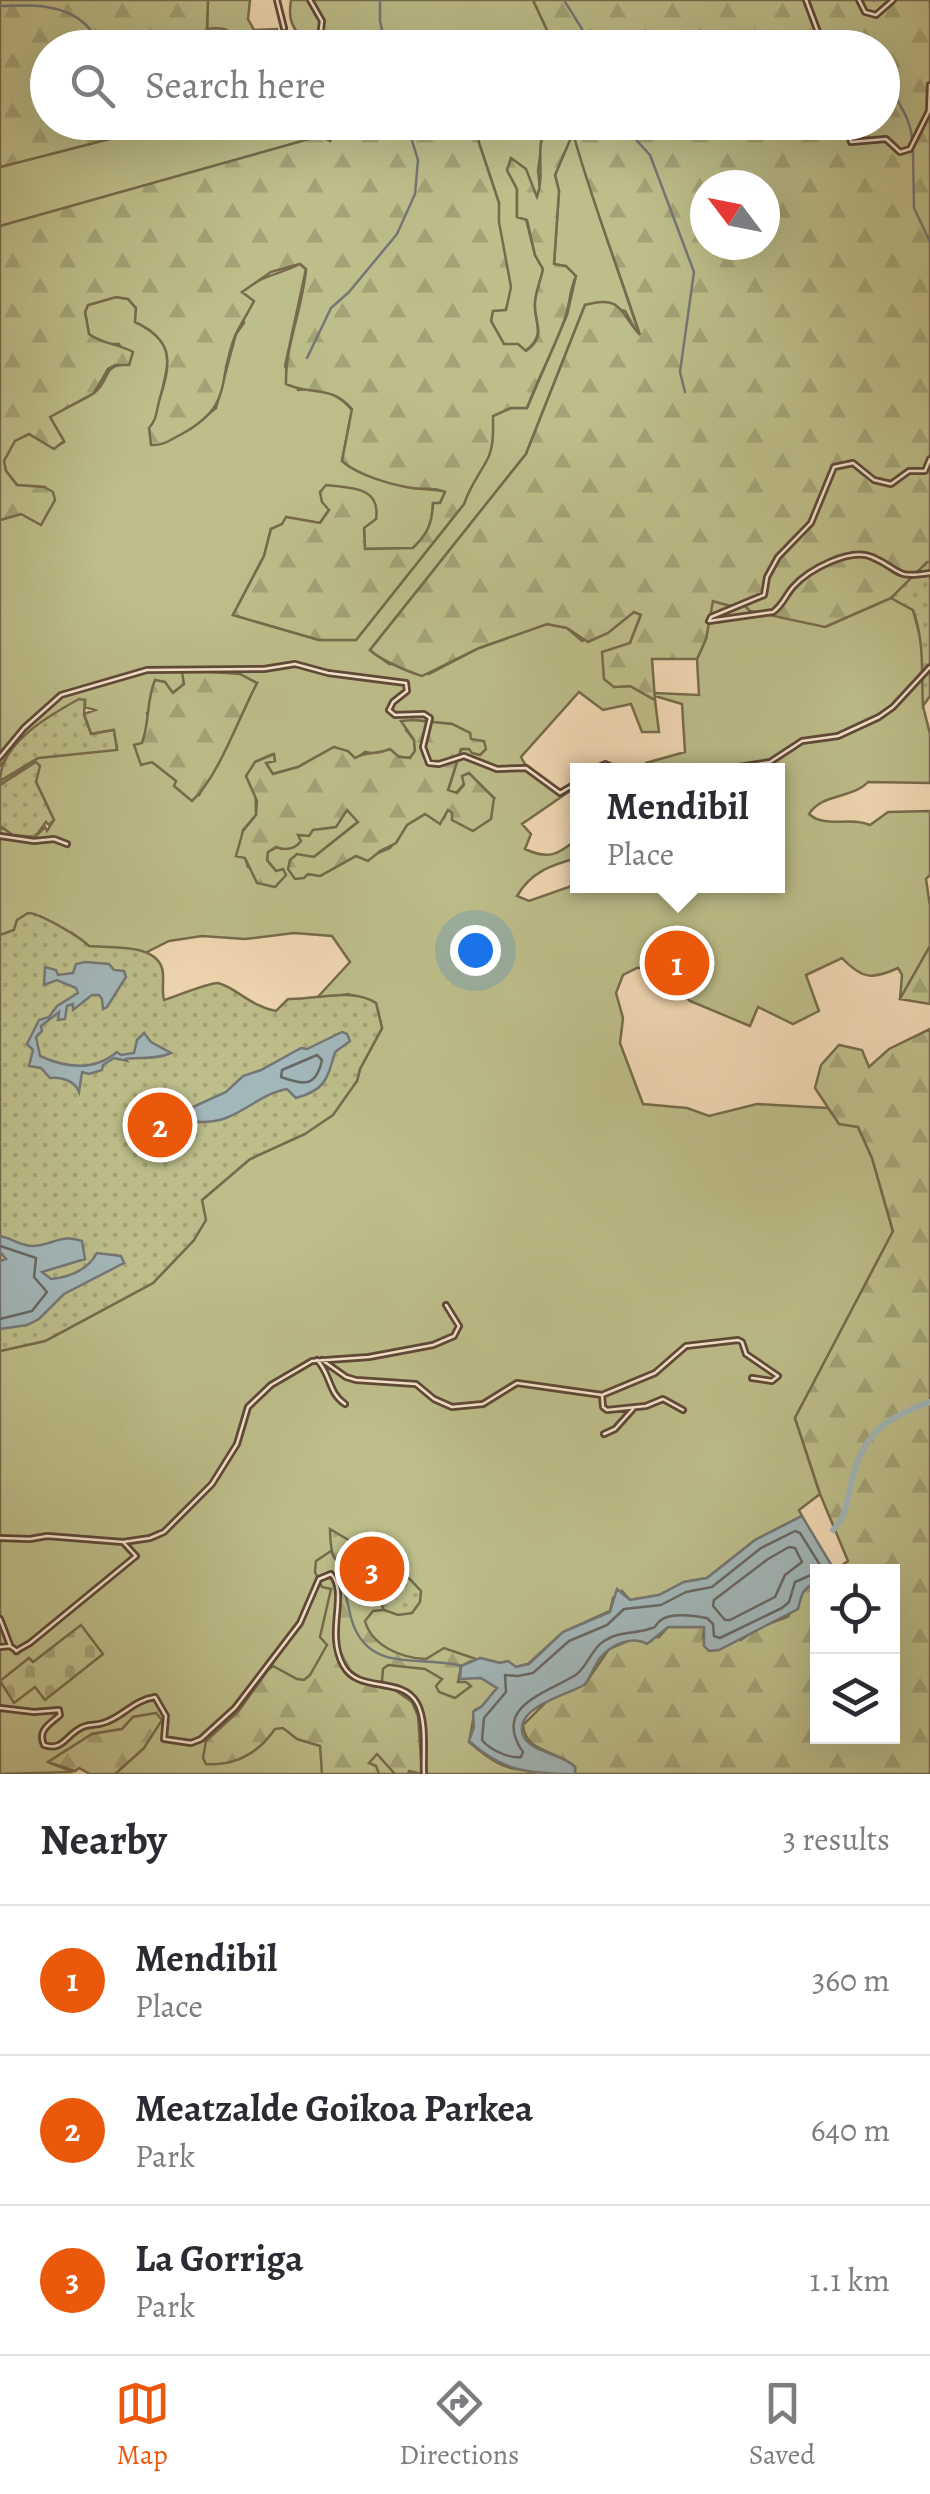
<!DOCTYPE html>
<style>
body{margin:0;font-family:Alegreya,serif;background:#f2f2f3;color:#2b2b33}
.controls{position:absolute;right:30px;bottom:30px;display:grid;overflow:hidden;border-radius:0px;box-shadow:0 10px 40px #0002}
.controls button{width:90px;height:90px;display:grid;place-items:center;padding:0;border:0;border-bottom:2px solid #e1e1e2;background:#fff;color:#2b2b33;font:50px sans-serif}
.compass{position:absolute;left:690px;top:170px;width:90px;height:90px;border-radius:50%;background:#fff;box-shadow:0 10px 40px #0002;rotate:302deg}
.you{position:absolute;left:475px;top:950px;width:35px;height:35px;margin:-25px;border:8px solid #fff;border-radius:50%;background:#1a73e8;box-shadow:0 0 0 15px #1a73e833}
.badge{display:grid;place-items:center;width:65px;height:65px;border-radius:50%;background:#ea580c;color:#fff;font-size:32px;font-weight:700}
.pin{position:absolute;translate:-50% -50%;border:5px solid #fff;box-shadow:0 2px 10px #0006}
.popup{position:absolute;left:570px;top:763px;width:215px;height:130px;box-sizing:border-box;display:grid;place-content:center;border-radius:0px;background:#fff;filter:drop-shadow(0 2px 8px #0005);font-size:32px;white-space:nowrap;color:#7c7c81}
.popup b{font-size:38px;color:#2b2b33}
.popup::after{content:'';position:absolute;left:50%;top:100%;margin-left:-20px;border:20px solid transparent;border-top-color:#fff}
.list{margin:0;padding:0;list-style:none}
h2{display:flex;justify-content:space-between;align-items:center;height:130px;margin:0;padding:0 40px;font-size:42px}
h2 small{font-size:32px;font-weight:400;color:#7c7c81}
.list li{display:grid;grid-template-columns:65px 1fr auto;gap:30px;align-items:center;box-sizing:border-box;height:150px;padding:0 40px;border-top:2px solid #e1e1e2}
.list b{display:block;font-size:38px;white-space:nowrap}
.list p{margin:0;font-size:32px;white-space:nowrap;color:#7c7c81}
.list em{font-size:32px;font-style:normal;color:#7c7c81}
.icon{flex:none;width:55px;height:55px;fill:none;stroke:currentColor;stroke-width:2;stroke-linecap:round;stroke-linejoin:round}
.map{position:relative;flex:none;width:930px;height:1774px;overflow:hidden}
.search{position:absolute;background:#fff;box-shadow:0 10px 40px #0002;left:30px;right:30px;top:30px;height:110px;display:flex;align-items:center;gap:25px;box-sizing:border-box;padding:0 35px;border-radius:55px;color:#7c7c81;font-size:38px}
.sheet{height:580px;background:#fff}
nav{display:flex;justify-content:space-around;align-items:center;box-sizing:border-box;height:140px;border-top:2px solid #e1e1e2;background:#fff;font-size:28px;color:#7c7c81}
nav a{display:grid;justify-items:center;gap:5px}
nav .on{color:#ea580c}
.map>svg:first-child{display:block}
.grass{fill:#bdbe8a;stroke:#766b4c;stroke-width:2.5;fill-rule:evenodd}
.forest{fill:url(#forest-firs);stroke:#766b4c;stroke-width:2.5;fill-rule:evenodd}
.cemetery{fill:url(#cemetery-stones);stroke:#766b4c;stroke-width:2.5}
.park{fill:url(#park-dots);stroke:#766b4c;stroke-width:2.5}
.water{fill:#a2b7ba;stroke:#747776;stroke-width:2.5}
.lines{fill:none;stroke-linecap:round;stroke-linejoin:round}
.shore{stroke:#686864;stroke-width:2.5}
.stream{stroke:#747776;stroke-width:2.5}
.river{stroke:#a2b7ba;stroke-width:6}
.minor-casing{stroke:#5f4838;stroke-width:8}
.minor{stroke:#f7e6ce;stroke-width:2.5}
</style>
<div class="map">
<svg width="930" height="1774" viewBox="0 0 930 1774">
<defs>
<pattern id="forest-firs" width="22" height="20" patternUnits="userSpaceOnUse" patternTransform="scale(2.5)"><rect width="22" height="20" fill="#bdbe8a"/><path d="M5 1l3.5 6h-7zM16 11l3.5 6h-7z" fill="#a3a376"/></pattern>
<pattern id="cemetery-stones" width="16" height="16" patternUnits="userSpaceOnUse" patternTransform="scale(2.5)"><rect width="16" height="16" fill="#bdbe8a"/><path d="M2 7V4a2 2 0 0 1 4 0v3zM10 15v-3a2 2 0 0 1 4 0v3z" fill="#a3a376"/></pattern>
<pattern id="park-dots" width="8" height="8" patternUnits="userSpaceOnUse" patternTransform="scale(2.5)"><rect width="8" height="8" fill="#bdbe8a"/><path d="M2 2h.1M6 6h.1" fill="none" stroke="#a3a376" stroke-width="1.8" stroke-linecap="round"/></pattern>
</defs>
<rect width="100%" height="100%" fill="#f2d9b3"/>
<filter id="stains"><feTurbulence type="fractalNoise" baseFrequency=".002" numOctaves="4"/><feColorMatrix values="0 0 0 0 .2 0 0 0 0 .09 0 0 0 0 .02 0 0 0 .5 -.17"/></filter>
<radialGradient id="worn" r=".72"><stop offset=".6" stop-color="#630" stop-opacity="0"/><stop offset="1" stop-color="#630" stop-opacity=".3"/></radialGradient>
<path class="grass" d="M208,0H250L248,19L254,30L277,29L281,47H245L234,32L207,29Z
M291,0H533L555,47H302L304,41C291,26 288,19 291,0Z
M172,123H348L338,126L330,141L320,136L0,226V167Z
M477,123H548L544,127L538,171L540,188L536,198L507,170L517,189V216L526,219L535,255L543,269C541,280 535,294 535,304C534,323 547,335 525,351L504,344L491,321L499,203L479,143Z
M573,131C592,202 619,270 641,340L625,311L585,305L526,454L370,650L389,664L400,665L414,673L429,674L479,648L547,624L567,628L582,641L634,612L641,614L630,643L616,649L614,687L630,686L655,700L659,732H642L631,704L603,710L579,692L521,757L525,764L559,791L577,781V786L522,824L531,834L525,849C548,860 558,855 577,839V858C551,865 531,872 517,896L529,901L577,884L589,888L606,886H777V770H642L647,768L646,763L685,752L682,704L655,696V693L699,695L697,659L706,639L712,601L738,608L743,604L825,627L891,598L913,610L924,651L923,706L930,734V783L868,782C852,799 822,793 809,814C826,829 849,816 870,825L888,812L930,811V875L926,879L930,906V946L900,999L902,975L898,968C872,980 862,979 842,958L806,975L819,1011L793,1024L758,1007L750,1026L690,1001L653,967L637,968L623,975L616,993L623,1018L620,1043L643,1104L687,1108L709,1116L757,1104L828,1108L839,1123L858,1127L872,1158L893,1232L795,1418L820,1494L799,1510L802,1516L755,1540L707,1578L684,1582L659,1595L630,1600L622,1591L613,1598L610,1611L563,1632L528,1664L515,1667L508,1661L500,1663L480,1658L470,1677L481,1678L497,1688L482,1707L475,1710L469,1742C481,1752 495,1764 511,1768C520,1770 526,1769 535,1774H115L144,1748L156,1713L133,1717L122,1729L92,1734L50,1763L73,1772L0,1774V1351L45,1341L153,1283L194,1240L202,1200L250,1159L305,1134L357,1081L360,1069L382,1028L376,1003L348,994L315,1000L350,962L332,936L294,933L245,939L202,936L169,941L145,953L88,946L72,933L61,931L57,925L17,920L14,930L0,935V829L4,828L13,835L35,837L45,827L47,831L54,820L36,782L33,763L0,785V781L38,758L117,749L113,730L91,734L84,714L95,710L85,707V700C42,715 28,733 0,766V520L21,514L44,487L17,485L6,471L3,461L15,440L29,434L54,448L64,442L50,417C63,408 81,402 94,393C112,379 100,365 129,364L119,344H102L89,334L85,312L88,305L116,297L128,299L136,308V321C188,347 160,376 157,419L190,429L216,408L236,334L244,323L241,292C262,275 278,275 300,264L306,269L285,366L298,390C319,387 338,393 352,410L342,461L412,488L446,491L440,503L433,504C432,524 428,534 413,548L365,549L364,528L329,510L320,523L296,519L271,529L264,556L233,615L319,640H356L464,504C477,465 493,460 492,416L511,408H527L567,315L576,276L554,264L559,191L555,175ZM198,671L257,683C237,721 221,758 199,795L152,762L142,743L149,722L147,713L184,684L183,672ZM413,720L452,724L470,733L469,749H461L448,791L456,793L464,784L477,783L494,798L452,812L447,810L444,818L425,814L407,825L390,848L371,856H356L320,876L308,874L297,855L314,857L359,821L347,810L268,852L267,860L276,871L248,867L241,845L243,830L256,815L255,762L273,754L266,763L272,774L298,767L334,747L355,759L365,752L410,758L415,751L414,740L406,730Z"/>
<path class="forest" d="M0,0H208L207,29C227,26 234,32 245,47L48,48V122L172,123L0,167Z
M533,0H930V562L891,598L825,627L750,611L743,604L738,608L713,601L706,639L697,659H652L655,700L630,686L614,687L604,679L602,652L630,643L641,615L634,612L608,633L588,642L567,628L547,624L479,648L422,676C409,672 380,660 370,650L526,454L585,305C623,294 620,314 640,335C618,267 592,202 573,133L555,175L559,191L554,264L566,266L576,276C569,291 570,306 564,321C553,351 538,378 527,408H511L493,416C493,430 494,445 488,458C480,474 470,486 464,504L356,640H319L233,615L264,556L271,529L282,524L286,517L320,523L329,510L322,502L320,492L326,485C350,488 381,486 376,519L364,528L365,549L413,548C428,533 432,524 433,503H440L445,492C434,487 424,490 412,488C392,485 357,475 342,461L352,409C330,384 311,396 286,384C285,345 303,308 306,269L300,264L271,272L242,292L254,301C248,313 240,325 235,336C216,384 235,405 180,435C170,440 163,446 151,445L149,428C158,418 156,410 160,398C172,360 173,340 135,322L136,308L128,299L116,297L88,305L85,312L89,334C104,345 117,343 133,352L129,365H115L108,369L94,393L50,417L64,441L54,449L29,434L15,441L4,461L6,471L17,485L44,487L53,492L55,500L41,525L21,514L0,520V226L320,136L330,141L338,126L348,123H477L479,143L499,203V222L511,287L506,310L493,311L491,321L504,344H518L526,351C548,335 534,323 535,304C535,293 541,280 543,269L535,255L527,220L517,217V189L507,170L511,158L526,169L537,197C546,172 533,147 548,123L882,122V48L555,47ZM705,185H765V245H705Z
M198,671L240,674L257,683C239,717 219,776 192,801L174,786L176,781L152,762L141,765L134,745L142,743C150,721 146,701 155,680L165,682L173,693L184,684L182,672Z
M413,720L452,724L470,733L471,739L484,741L486,749L480,755L472,753L469,749H461L448,790L457,793L464,785L462,776L469,773L494,798L491,819L473,831L452,820V813L448,810L440,824L425,814L407,825L396,843L380,851L368,861L356,856L320,876L308,874L304,878L295,879L288,869L290,860L297,854L314,857L358,822L347,810L336,827L313,830L309,836L298,835L301,841C294,850 286,851 276,847L268,852L267,860L276,871L283,869L286,875L275,887L257,883L245,858L236,856L243,831L256,815L257,801L246,776L255,762L274,754L275,761L266,763L273,774L298,767L334,747L348,751L355,758C367,751 377,755 390,749L399,757L410,758L415,751L414,740L401,721Z
M930,946V1004L900,999Z
M930,1029V1774H575V1767C558,1750 525,1753 523,1725L550,1698L585,1684L609,1649L630,1640L659,1637L668,1627H704L703,1638L741,1640L758,1628L787,1617L800,1601L803,1589L817,1581L818,1736H892V1572L833,1571L848,1561L820,1494L795,1418L893,1231L872,1158L858,1127L839,1124L815,1088L821,1065L839,1045L862,1050L869,1067L889,1049Z
M331,1551C340,1567 348,1567 362,1575C373,1582 379,1599 384,1610L373,1611L365,1621C372,1646 401,1658 426,1659L444,1648L476,1659L461,1666L458,1682H466L471,1686L455,1698L439,1692L436,1686L442,1679L425,1669L388,1665L383,1669L382,1681L412,1702L418,1716L422,1774L409,1771L408,1774H395L377,1754L369,1763L376,1766L379,1774H322L320,1746L297,1739L283,1728L275,1729C259,1752 236,1766 206,1764L203,1758L206,1741L238,1712L268,1670L273,1666L297,1679L304,1680L310,1675L327,1645L320,1637L331,1589L322,1587L315,1572L316,1561Z
M156,1713L162,1720L144,1748L115,1774H90L79,1768L75,1771L48,1762L92,1734L122,1729L133,1717Z"/>
<path class="cemetery" d="M81,1625L103,1654L45,1700L35,1687L14,1703L0,1681L29,1658L33,1662Z"/>
<path class="park" d="M927,562H930V696L923,706C921,672 925,643 913,610L891,598Z
M79,699L85,700L84,715L91,734L114,730L117,750L38,758L0,781C0,743 50,715 79,699Z
M36,762L40,766L36,782L54,820L49,825L46,822L35,837L13,835L0,826V785Z
M28,913C40,913 80,937 89,946C109,948 154,943 162,968C165,978 161,989 164,1000C174,997 210,982 218,983C235,987 250,1006 276,1011L288,999C316,1000 351,987 376,1003L382,1028L360,1069L357,1081L333,1115L305,1134L250,1159L202,1200L206,1220L194,1240L153,1283L45,1341L0,1351V935L14,930L17,920Z
M330,1529L404,1573L421,1591L420,1602L412,1613L398,1615L384,1610C379,1599 374,1582 363,1576C335,1558 331,1568 330,1529Z"/>
<path class="water" d="M85,962L109,964L114,970L124,971L126,977L107,1007L103,1009L102,999L99,995H92L73,1010V1004L67,1006L65,1019L58,1020L59,1012L41,1026L42,1031L36,1037L40,1056C66,1068 93,1072 117,1052L121,1055L134,1053L137,1040L144,1033L151,1042L171,1053C156,1060 139,1057 126,1059L127,1061L114,1058L103,1065L102,1070L89,1074L82,1072L79,1092C74,1079 59,1077 50,1078L41,1068L29,1066L33,1050L27,1044L39,1020L49,1017L57,1006L78,993L76,988L57,980L44,985L45,967L56,970L58,975L73,973L76,964Z
M342,1032L347,1034L350,1041L335,1052C327,1080 325,1090 296,1098L287,1089C264,1093 247,1110 226,1118C210,1124 192,1122 177,1120L173,1111L179,1107L191,1108L226,1092L243,1076L261,1070L301,1048L307,1049Z
M0,1236C11,1238 21,1246 32,1246C51,1246 62,1233 82,1241L85,1259L42,1272L51,1279C70,1277 87,1271 97,1253L121,1256L124,1263L64,1294L39,1319L27,1325L0,1329V1261L6,1259L0,1252Z
M802,1516L835,1571L818,1572L817,1581C802,1590 802,1592 798,1609L719,1650L709,1651L704,1646V1627H668L647,1644C632,1635 611,1645 600,1658C594,1665 590,1680 584,1685C570,1694 513,1707 523,1735C530,1753 562,1753 575,1767V1774C529,1774 502,1771 469,1741L474,1727L473,1712L482,1706L497,1688L481,1678L460,1679L461,1666L480,1658L500,1663L508,1661L516,1667L529,1664L563,1632L610,1612L617,1589L630,1600L659,1595L684,1582L707,1578L755,1540Z"/>
<g class="lines">
<path class="shore" d="M317,1055L322,1060C316,1088 303,1085 281,1077L282,1070Z
M0,1246L36,1258L34,1277L47,1292L32,1311L0,1319
M789,1547L795,1548L802,1562L785,1575L775,1597L730,1620H725L713,1606L714,1600L768,1559Z
M818,1572L795,1582L789,1602L782,1608L720,1638L714,1636L713,1624L707,1618C695,1616 672,1612 661,1620C652,1627 660,1626 649,1629C634,1634 619,1631 604,1641C590,1650 587,1669 574,1676C544,1694 492,1707 523,1752L521,1757C509,1759 489,1749 482,1740L484,1718L506,1692L505,1675L518,1676L533,1673L569,1641L607,1625L624,1609L661,1605L686,1592L712,1587L761,1548L795,1531L800,1533L820,1565L819,1572"/>
<path class="stream" d="M380,0V21L386,48
M564,0L590,42L600,48
M874,1L875,0
M0,6C29,5 63,3 85,24C93,32 98,41 107,48
M874,39L876,48
M882,70C890,95 911,113 912,140
M627,122V130L650,155L694,272L680,372L685,392
M913,151L914,208L930,242
M307,358L331,308L349,292L397,234L415,194L418,160L409,131L402,122
M338,1580C350,1596 347,1614 356,1631C377,1673 426,1655 462,1666
M318,1584L324,1579L333,1578"/>
<path class="river" d="M833,1530C846,1515 846,1507 850,1488C861,1435 882,1419 930,1402"/>
<defs>
<path id="minor" d="M277,0L284,28
M310,0L322,21L319,48
M806,0L824,48
M859,0L865,12L876,15L893,0
M846,122L851,142L886,139L900,152L910,149L929,111L930,85
M930,459L925,471H909L891,484L874,480L853,463L834,467L811,523L778,557L767,577L764,595L711,617L709,621L773,612C783,605 785,596 793,587C808,570 850,547 872,557C902,570 893,579 930,573
M0,757L24,728L61,695L147,670L264,669L295,664L328,673L406,683L407,691L393,702L389,710L395,715L424,714L430,718L423,747L429,763L439,764L464,756L497,769L526,768L560,793L577,783
M593,770L605,764L619,770
M719,770L770,762L802,741L838,736L879,717L893,707L930,667
M0,836L34,841L54,839L67,844
M317,1360C331,1374 328,1393 345,1404
M322,1360L346,1377L356,1380L416,1384L434,1399L452,1407L483,1404L517,1383L602,1395
M683,1410L663,1399L646,1406L607,1410L603,1407L602,1395L655,1373L686,1346L738,1340L742,1342L746,1354L778,1376L772,1381L752,1378
M604,1434L615,1429L633,1409
M0,1538L30,1539L47,1536L123,1542L136,1556L30,1643L16,1651
M123,1542L150,1538L164,1532L212,1484L237,1444L248,1407L271,1385L312,1361L369,1357L433,1345L454,1336L459,1326L446,1305
M0,1619L10,1645
M0,1647L10,1646L17,1651
M0,1708L34,1712L59,1710L60,1715C50,1724 37,1730 44,1745C62,1751 65,1737 79,1729C87,1723 94,1726 103,1723C122,1718 133,1700 155,1697L166,1716L164,1739L191,1743L201,1739L235,1708L300,1623L319,1579L331,1574C349,1593 325,1632 343,1665C358,1694 401,1675 417,1703C427,1721 423,1753 424,1774"/>
</defs>
<use href="#minor" class="minor-casing"/>
<use href="#minor" class="minor"/>
</g>
<rect width="100%" height="100%" filter="url(#stains)"/>
<rect width="100%" height="100%" fill="url(#worn)"/>
</svg>
<div class="controls">
<button><svg class="icon" aria-label="locate" viewBox="0 0 24 24"><circle cx="12" cy="12" r="6"/><path d="M12 2v4M12 18v4M2 12h4M18 12h4"/></svg></button>
<button><svg class="icon" aria-label="layers" viewBox="0 0 24 24"><path d="M12 4l9 5-9 5-9-5zM3 14l9 5 9-5"/></svg></button>
</div>
<svg class="compass" viewBox="-18 -18 36 36"><path d="M0-13l5 13h-10z" fill="#e53935"/><path d="M0 13l5-13h-10z" fill="#7c7c81"/></svg>
<div class="you"></div>
<div class="pin badge" style="left:677px;top:963px">1</div>
<div class="popup"><b>Mendibil</b>Place</div>
<div class="pin badge" style="left:160px;top:1125px">2</div>
<div class="pin badge" style="left:372px;top:1569px">3</div>
<div class="search"><svg class="icon" aria-label="search" viewBox="0 0 24 24"><circle cx="10" cy="10" r="6"/><path d="M15 15l6 6"/></svg>Search here</div>
</div>
<section class="sheet">
<h2>Nearby<small>3 results</small></h2>
<ul class="list">
<li><span class="badge">1</span><div><b>Mendibil</b><p>Place</p></div><em>360 m</em></li>
<li><span class="badge">2</span><div><b>Meatzalde Goikoa Parkea</b><p>Park</p></div><em>640 m</em></li>
<li><span class="badge">3</span><div><b>La Gorriga</b><p>Park</p></div><em>1.1 km</em></li>
</ul>
</section>
<nav>
<a class="on"><svg class="icon" aria-label="map" viewBox="0 0 24 24"><path d="M3 6l6-2 6 2 6-2v14l-6 2-6-2-6 2zM9 4v14M15 6v14"/></svg>Map</a>
<a><svg class="icon" aria-label="directions" viewBox="0 0 24 24"><path d="M12 3l9 9-9 9-9-9zM9 14v-3h6M13 9l2 2-2 2"/></svg>Directions</a>
<a><svg class="icon" aria-label="saved" viewBox="0 0 24 24"><path d="M7 4h10v16l-5-4-5 4z"/></svg>Saved</a>
</nav>
